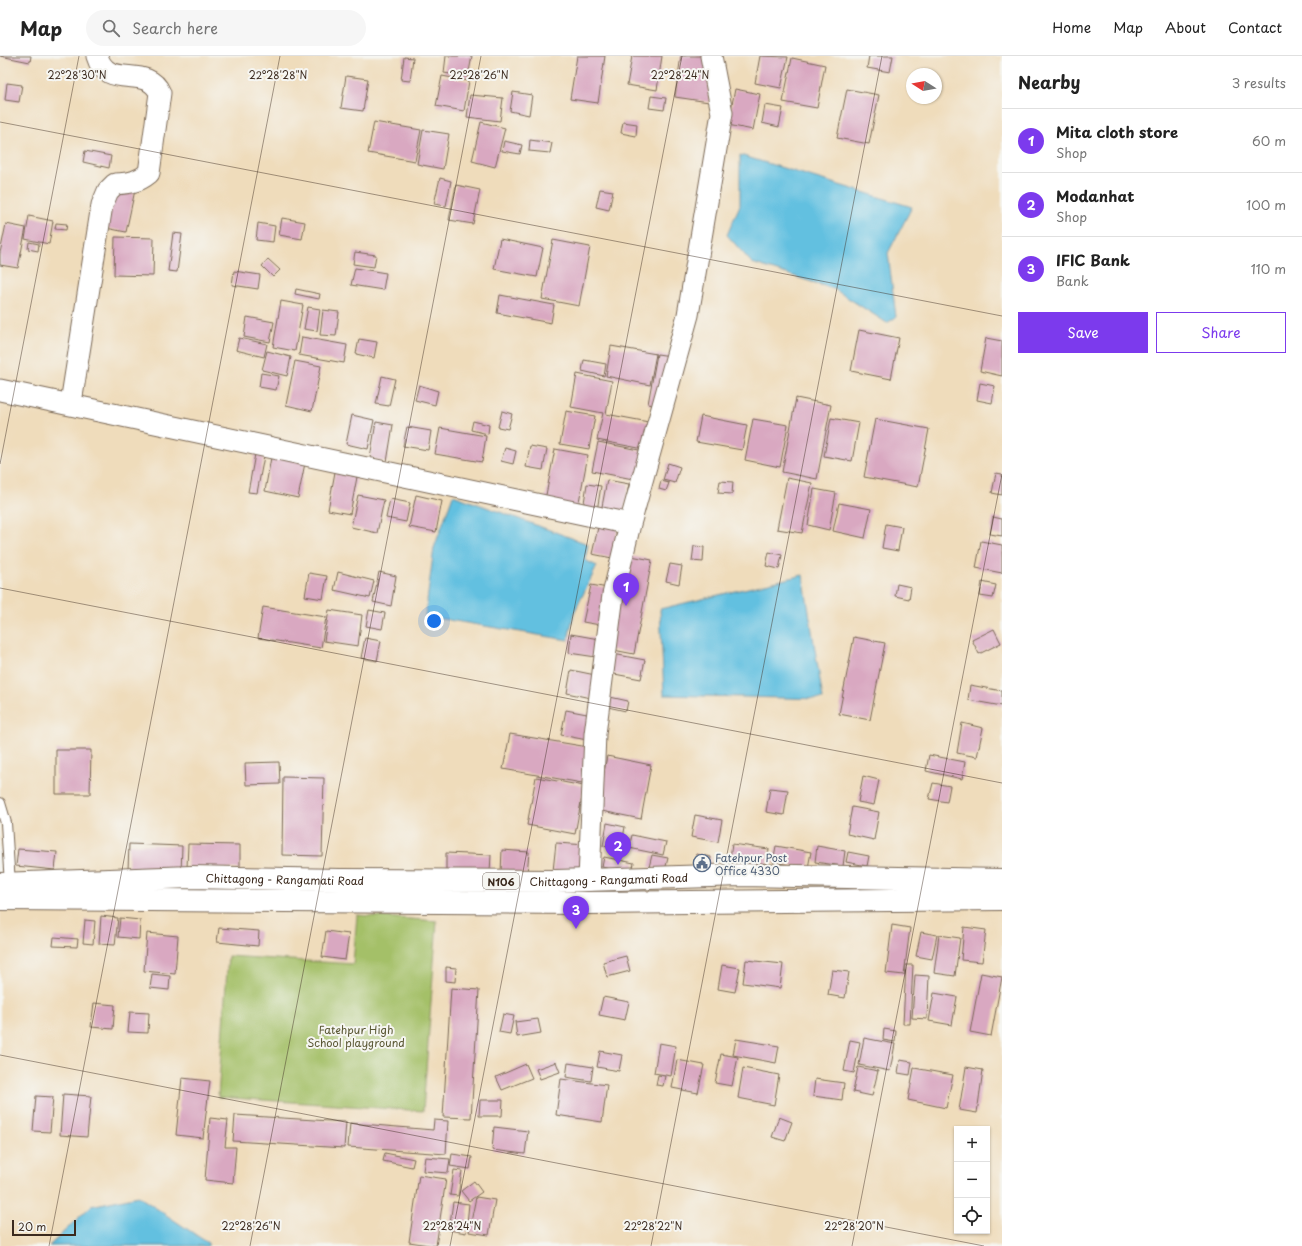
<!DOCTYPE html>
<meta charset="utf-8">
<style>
body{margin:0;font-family:"Playpen Sans",sans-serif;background:#f6f6f6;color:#222}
.controls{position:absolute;right:12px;bottom:12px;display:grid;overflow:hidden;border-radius:0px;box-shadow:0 1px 3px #0004}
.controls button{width:36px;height:36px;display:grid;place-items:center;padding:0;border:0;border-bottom:1px solid #e0e0e0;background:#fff;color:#222;font:20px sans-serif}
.compass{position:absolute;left:906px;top:12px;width:36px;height:36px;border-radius:50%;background:#fff;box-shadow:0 1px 3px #0004;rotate:281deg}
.scale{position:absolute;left:12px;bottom:10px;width:64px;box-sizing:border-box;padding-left:4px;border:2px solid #3b2a1e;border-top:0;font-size:11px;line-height:14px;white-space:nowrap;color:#3b2a1e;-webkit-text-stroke:3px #f6f6f2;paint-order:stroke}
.you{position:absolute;left:434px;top:565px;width:14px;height:14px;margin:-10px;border:3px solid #fff;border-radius:50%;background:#1a73e8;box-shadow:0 0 0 6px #1a73e833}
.badge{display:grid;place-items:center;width:26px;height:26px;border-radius:50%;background:#7c3aed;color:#fff;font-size:13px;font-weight:700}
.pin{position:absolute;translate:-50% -33px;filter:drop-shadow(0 1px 2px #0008)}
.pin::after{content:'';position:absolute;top:21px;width:14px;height:12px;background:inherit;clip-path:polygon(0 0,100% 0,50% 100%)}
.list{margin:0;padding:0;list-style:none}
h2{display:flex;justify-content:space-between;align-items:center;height:52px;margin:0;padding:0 16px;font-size:17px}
h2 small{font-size:13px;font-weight:400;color:#767676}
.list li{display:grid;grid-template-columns:26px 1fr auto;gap:12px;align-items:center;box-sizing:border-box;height:64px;padding:0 16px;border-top:1px solid #e0e0e0}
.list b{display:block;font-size:15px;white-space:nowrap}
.list p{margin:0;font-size:13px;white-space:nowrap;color:#767676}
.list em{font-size:13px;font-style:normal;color:#767676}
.actions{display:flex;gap:8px;padding:12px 16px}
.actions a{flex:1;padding:9px 0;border:1px solid #7c3aed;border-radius:0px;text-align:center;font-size:14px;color:#7c3aed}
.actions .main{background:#7c3aed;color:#fff}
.icon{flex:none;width:22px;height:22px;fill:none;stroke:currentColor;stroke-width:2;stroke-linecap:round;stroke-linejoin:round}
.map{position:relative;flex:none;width:1002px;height:1190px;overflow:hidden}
header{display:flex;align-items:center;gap:24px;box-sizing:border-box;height:56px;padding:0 20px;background:#fff;border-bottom:1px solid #e0e0e0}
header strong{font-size:19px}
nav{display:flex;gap:22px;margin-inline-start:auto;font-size:14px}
.search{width:280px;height:36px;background:#f6f6f6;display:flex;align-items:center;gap:10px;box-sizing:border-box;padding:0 14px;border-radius:22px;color:#767676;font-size:15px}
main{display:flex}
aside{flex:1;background:#fff}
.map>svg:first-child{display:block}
.green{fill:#a4c067;stroke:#707542}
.water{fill:#62c0e0;stroke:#4e757f}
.building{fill:#d9a8c1}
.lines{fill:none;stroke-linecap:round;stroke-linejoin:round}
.service-casing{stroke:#7a6855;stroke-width:12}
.minor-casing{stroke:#7a6855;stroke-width:23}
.trunk-casing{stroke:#7a6855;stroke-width:24}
.service{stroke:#fff;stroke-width:10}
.minor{stroke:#fff;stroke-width:21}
.trunk{stroke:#fff;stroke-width:22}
.ticks{fill:none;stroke:#3b2a1e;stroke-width:1;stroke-opacity:0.45}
.labels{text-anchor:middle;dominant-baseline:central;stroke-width:4;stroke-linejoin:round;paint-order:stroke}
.shield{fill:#f6f6f2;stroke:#73675e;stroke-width:1}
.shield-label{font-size:10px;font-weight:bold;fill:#3b2a1e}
.service-label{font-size:11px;fill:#4e5e75;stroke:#f6f6f2;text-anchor:start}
.street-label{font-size:11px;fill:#3b2a1e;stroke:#f6f6f2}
.park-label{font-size:11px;fill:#5a5734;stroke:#f6f6f2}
.ticks-label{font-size:10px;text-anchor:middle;fill:#3b2a1e;stroke:#f6f6f2;stroke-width:4;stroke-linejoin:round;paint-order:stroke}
</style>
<header>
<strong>Map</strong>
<div class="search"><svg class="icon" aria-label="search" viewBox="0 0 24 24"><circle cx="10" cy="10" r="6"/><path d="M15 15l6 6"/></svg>Search here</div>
<nav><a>Home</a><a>Map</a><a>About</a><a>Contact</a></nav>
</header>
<main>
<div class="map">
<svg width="1002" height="1190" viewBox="0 0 1002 1190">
<rect width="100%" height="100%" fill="#f6f6f2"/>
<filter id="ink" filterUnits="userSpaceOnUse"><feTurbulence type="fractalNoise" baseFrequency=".025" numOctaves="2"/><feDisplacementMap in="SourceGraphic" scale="8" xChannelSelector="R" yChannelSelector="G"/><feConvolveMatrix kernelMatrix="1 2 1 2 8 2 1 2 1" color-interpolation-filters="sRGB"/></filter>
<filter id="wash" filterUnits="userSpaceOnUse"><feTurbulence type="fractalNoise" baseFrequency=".012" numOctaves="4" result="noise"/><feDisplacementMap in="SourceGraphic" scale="16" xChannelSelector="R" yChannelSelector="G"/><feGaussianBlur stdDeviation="0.9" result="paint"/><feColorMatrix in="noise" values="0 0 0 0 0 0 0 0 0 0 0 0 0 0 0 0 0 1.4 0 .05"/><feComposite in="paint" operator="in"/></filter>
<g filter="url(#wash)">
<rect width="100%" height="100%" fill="#efdcbb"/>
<path class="green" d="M357,859L437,865L423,1055L218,1041L228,900L353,908Z"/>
<path class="water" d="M740,99L912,151L888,197L896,261L887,267L834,233L752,207L727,179L740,149Z
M453,439L588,488L585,504L597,510L574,557L568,584L425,560L434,492Z
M803,519L823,643L664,639L660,553Z
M138,1140L208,1187V1190H49L91,1150Z"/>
<g id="blocks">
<path class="building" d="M0,0H31L30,6Z
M446,0H472L468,21L444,17Z
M577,0H605L598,47L570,43Z
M632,0H662L657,34L627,29Z
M681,0H708L709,46L675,41Z
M760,0L788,1L781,32L755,27Z
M869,0H893L890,16L867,12Z
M404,1L413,2L410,25L401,24Z
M792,2L825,9L817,52L783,46Z
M346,20L368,23L363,55L341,52Z
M442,20L469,25L464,55L436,50Z
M7,27L22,29L19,46L5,44Z
M735,33L760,38L753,74L728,69Z
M847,33L879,39L869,88L837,82Z
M513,36L532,39L529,59L510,55Z
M470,39L503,42L500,65L467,61Z
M651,40L666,42L664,54L649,52Z
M765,49L783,52L779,71L762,67Z
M374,66L421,74L415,105L368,97Z
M481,66L505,72L495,111L472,105Z
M623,66L637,68L636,80L621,77Z
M423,74L449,78L443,113L417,108Z
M530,84L552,87L550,97L529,95Z
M504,85L522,89L520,98L502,95Z
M85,95L111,100L109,112L83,106Z
M440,122L451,125L446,150L434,148Z
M456,129L480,134L473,168L449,164Z
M115,130L135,134L126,176L106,172Z
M600,133L613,135L609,154L596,151Z
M29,160L53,165L49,188L25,183Z
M282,162L305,166L302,183L279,179Z
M56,167L67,168L66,174L55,173Z
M258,167L275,170L273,186L256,184Z
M6,168L26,172L18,212L0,209V197Z
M173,177L182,178L177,216L168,215Z
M115,181L154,182L153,220L114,219Z
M500,183L543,192L537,221L494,213Z
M553,184L590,191L579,250L542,243Z
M29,186L39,188L38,195L28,193Z
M355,196L376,199L374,211L353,208Z
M268,203L280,214L273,221L262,210Z
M355,212L386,217L383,234L351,229Z
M234,215L260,219L258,233L232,229Z
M296,233L320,238L319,243L295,238Z
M500,239L554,249L551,267L497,257Z
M281,245L303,249L295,295L273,291Z
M308,251L320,253L317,275L304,273Z
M323,254L339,256L336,280L320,279Z
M247,261L274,266L270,286L244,281Z
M859,274L899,282L891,323L851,315Z
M302,281L347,289L344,307L299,299Z
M239,282L267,288L264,301L236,294Z
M986,282L1002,285V320L980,315Z
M359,283L377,286L374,302L356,298Z
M611,290L656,298L650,329L606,320Z
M267,295L291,301L287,320L262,314Z
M657,298L671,300L661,350L648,348Z
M584,304L606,308L604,320L582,315Z
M295,305L321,310L312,355L286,349Z
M261,317L279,320L276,334L259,331Z
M577,318L612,325L606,358L654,367L649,394L597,384L603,357L571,351Z
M382,320L395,323L389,350L376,348Z
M980,327L995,330L992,347L977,344Z
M419,329L438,335L435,349L415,344Z
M796,342L831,349L817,423L782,416Z
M502,355L512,358L508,373L498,371Z
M566,355L595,360L589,393L560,388Z
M352,359L374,364L368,393L346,388Z
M701,360L747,369L742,394L696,386Z
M831,362L859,367L852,405L824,400Z
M753,363L788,369L780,411L745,404Z
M875,363L929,373L918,431L864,421Z
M473,365L489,369L488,378L471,374Z
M376,366L393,369L387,406L370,402Z
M407,371L431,375L428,394L403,390Z
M440,372L486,380L482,406L435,398Z
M598,386L644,395L638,424L592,415Z
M530,390L547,393L543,414L526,411Z
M505,392L516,395L513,408L501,405Z
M555,393L588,399L577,456L544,449Z
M272,396L306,402L298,442L265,435Z
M255,398L264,400L257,437L248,436Z
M668,407L680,411L675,427L663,424Z
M335,416L357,421L350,458L328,454Z
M996,417L1002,418V439L992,437Z
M787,422L812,427L802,477L777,473Z
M607,424L629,428L623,461L601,456Z
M661,425L669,427L666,435L659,433Z
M720,425L733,426L732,438L718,437Z
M587,428L601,430L597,455L583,453Z
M814,433L836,437L829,474L808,469Z
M358,439L384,444L377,477L351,471Z
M416,439L442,445L436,476L409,471Z
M390,443L410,447L406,466L386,462Z
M839,447L871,453L865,482L833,475Z
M993,461L1002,463V480L990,478Z
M599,467L618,471L612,502L592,498Z
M886,468L902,471L898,495L882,492Z
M981,485L1002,489V517L976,512Z
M694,490L704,491L703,506L692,505Z
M769,496L782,499L779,513L766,510Z
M626,499L652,504L634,598L608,593Z
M670,508L682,510L679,528L666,525Z
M338,516L374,525L370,542L334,534Z
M379,516L396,520L391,550L373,546Z
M309,517L327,520L323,543L305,540Z
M982,526L996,529L993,542L980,540Z
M897,528L911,531L909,543L895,540Z
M591,529L608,532L600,569L583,566Z
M263,551L326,561L321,592L258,582Z
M329,554L362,559L358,590L324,585Z
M369,554L385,557L382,573L366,570Z
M994,573L1001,587L979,598L972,584Z
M571,578L599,583L596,601L569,597Z
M854,581L885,587L870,664L839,658Z
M365,582L381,585L377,605L361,602Z
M613,598L645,604L641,623L609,617Z
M571,614L600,620L595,643L567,637Z
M970,629L1002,635V650L968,644Z
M610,641L628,645L626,655L608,651Z
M566,654L592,659L587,684L561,679Z
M962,667L983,672L977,701L957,697Z
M510,678L588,691L582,727L503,713Z
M56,694H91L90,738H56Z
M929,699L965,706L962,723L926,715Z
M607,700L651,709L641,763L597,754Z
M279,706L280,728L246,729L245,707Z
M863,720L879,724L874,749L858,746Z
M283,721L324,722L322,800L282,799Z
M536,721L584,730L575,778L527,769Z
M933,727L950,730L947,746L929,743Z
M770,732L788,734L784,759L766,756Z
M852,751L879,756L874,784L847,778Z
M695,759L722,764L718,786L691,781Z
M607,767L625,771L621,793L603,790Z
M632,779L666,786L663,799L629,792Z
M556,787L587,789L584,818L553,815Z
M129,788L182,790L181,817L128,814Z
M188,788L240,789V813L187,812Z
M732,788L769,793L767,808L730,802Z
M776,790L811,796L808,812L773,806Z
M817,790L845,795L843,810L815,806Z
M18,793L57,796L55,814L16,810Z
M502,794L529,796L527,818L501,816Z
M848,796L869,800L867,810L846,806Z
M446,797L491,799L490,816L446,814Z
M696,798L711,801L709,816L693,813Z
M652,799L668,802L665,814L649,811Z
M604,801L634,807L632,817L602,811Z
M101,860L118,862L115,889L99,888Z
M120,862L140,864L139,883L118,881Z
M85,864L95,865L93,888L83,887Z
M892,869L910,872L904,919L886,917Z
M964,871L986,874L982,906L961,904Z
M219,872L259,875L258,890L217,886Z
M326,875L349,878L345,904L322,901Z
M921,876L937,879L932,903L916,900Z
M147,877L178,880L175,918L144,915Z
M939,879L960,882L955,920L934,917Z
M54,881L78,883L77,891L53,890Z
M626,900L630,915L607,921L603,906Z
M746,904L783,908L780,932L743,927Z
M722,909L740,912L735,936L718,933Z
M906,909H913L910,968H903Z
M446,911L456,912L455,926L446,925Z
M832,914L849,916L845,942L828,939Z
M981,917L1002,921L991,980L970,976Z
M152,918L170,920L169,934L150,932Z
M915,919L929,920L927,963L912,962Z
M451,932L479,934L471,1062L443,1061Z
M934,937L957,941L952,969L929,965Z
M603,941L629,946L625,964L599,959Z
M94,947L115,949L113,973L91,971Z
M130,956L149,957L148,977L128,976Z
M503,958L514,960L510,978L499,976Z
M538,963L541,977L517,981L515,966Z
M884,973L896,975L895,986L883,984Z
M864,982L895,988L890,1015L859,1009Z
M736,983L779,990L776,1007L733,999Z
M850,984L860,986L854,1017L844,1015Z
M659,987L676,990L671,1020L654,1017Z
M600,995L622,999L619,1015L597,1011Z
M721,998L738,1001L732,1030L715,1027Z
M677,1004L704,1009L698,1037L672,1032Z
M900,1004L912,1006L910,1019L898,1017Z
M556,1006L560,1016L540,1023L536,1013Z
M568,1007L593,1011L591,1025L566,1021Z
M526,1008L532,1022L502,1034L496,1021Z
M858,1011L878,1015L872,1040L853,1036Z
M966,1011L983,1014L977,1057L959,1054Z
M743,1012L779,1019L774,1049L738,1042Z
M914,1012L953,1019L946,1052L908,1044Z
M658,1019L665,1020L663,1030L656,1029Z
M182,1022L210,1025L203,1082L176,1079Z
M561,1023L607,1029L602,1066L556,1059Z
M815,1023L844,1027L842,1044L813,1040Z
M63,1038L91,1040L87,1081L60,1079Z
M36,1040L53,1041L50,1076L33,1075Z
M480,1044H503L502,1060H479Z
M235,1059L346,1066L344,1092L233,1085Z
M779,1061L792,1066L785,1085L772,1081Z
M210,1062L228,1064L225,1091H236L233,1127L205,1124Z
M434,1064L448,1065L446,1098L348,1091L350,1067L433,1074Z
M494,1071L528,1075L525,1098L492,1094Z
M385,1097L414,1103L412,1111L383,1105Z
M452,1098L472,1101L470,1113L450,1110Z
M425,1101L450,1103L448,1117L423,1115Z
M454,1114L462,1115L458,1140L450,1139Z
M419,1119L446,1123L436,1190L409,1186Z
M474,1125L482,1136L469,1145L461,1135Z
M476,1141L495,1144L489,1179L469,1176Z
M453,1146L469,1148L466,1177L449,1174Z"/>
</g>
</g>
<g filter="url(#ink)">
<use href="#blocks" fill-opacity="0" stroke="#7a6855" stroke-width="1"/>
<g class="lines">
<defs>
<path id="service" d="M0,747L6,767L10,828"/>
<path id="minor" d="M0,334L630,468
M71,347L102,149L108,135L115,128C130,127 138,126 149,117L160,37C147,7 107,35 97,0
M589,824L595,678L613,539L630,468L688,259L722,57L711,0"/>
<g id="trunk">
<path id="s1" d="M0,828L191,821L340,824L557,825L741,819L1002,824"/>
<path d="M0,843L588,847L1002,843"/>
</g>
</defs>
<use href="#service" class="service-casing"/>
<use href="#minor" class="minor-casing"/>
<use href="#trunk" class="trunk-casing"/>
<use href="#service" class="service"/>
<use href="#minor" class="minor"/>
<use href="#trunk" class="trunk"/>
</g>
</g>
<path class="ticks" d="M0,66L1002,260M0,408L79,0M0,532L1002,727M0,999L984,1190M49,1190L280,0M250,1190L481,0M450,1190L682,0M651,1190L882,0M852,1190L1002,418"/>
<defs>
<symbol id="civic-ring" viewBox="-11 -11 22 22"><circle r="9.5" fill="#f6f6f2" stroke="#5c6f8a" stroke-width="1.5"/><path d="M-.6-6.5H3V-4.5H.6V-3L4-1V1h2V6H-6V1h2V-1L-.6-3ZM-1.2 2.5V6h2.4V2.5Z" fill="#5c6f8a"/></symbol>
</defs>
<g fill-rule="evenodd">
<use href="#civic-ring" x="692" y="797" width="20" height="20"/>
</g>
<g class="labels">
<rect class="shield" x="483" y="817" width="36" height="16" rx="3"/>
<g class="shield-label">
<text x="501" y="825">N106</text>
</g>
<g class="service-label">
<text x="715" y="801">Fatehpur Post<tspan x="715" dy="13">Office 4330</tspan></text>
</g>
<g class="street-label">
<text stroke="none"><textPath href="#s1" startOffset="285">Chittagong - Rangamati Road</textPath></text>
<text stroke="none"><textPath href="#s1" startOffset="609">Chittagong - Rangamati Road</textPath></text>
</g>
<g class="park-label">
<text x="356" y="973">Fatehpur High<tspan x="356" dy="13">School playground</tspan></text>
</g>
</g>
<g class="ticks-label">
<text x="77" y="23">22°28'30"N</text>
<text x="278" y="23">22°28'28"N</text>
<text x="479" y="23">22°28'26"N</text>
<text x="680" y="23">22°28'24"N</text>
<text x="251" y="1174">22°28'26"N</text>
<text x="452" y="1174">22°28'24"N</text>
<text x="653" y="1174">22°28'22"N</text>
<text x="854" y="1174">22°28'20"N</text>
</g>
</svg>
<div class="controls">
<button>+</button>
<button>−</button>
<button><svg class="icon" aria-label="locate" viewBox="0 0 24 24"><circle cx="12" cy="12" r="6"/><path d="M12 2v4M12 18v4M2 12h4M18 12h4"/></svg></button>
</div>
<svg class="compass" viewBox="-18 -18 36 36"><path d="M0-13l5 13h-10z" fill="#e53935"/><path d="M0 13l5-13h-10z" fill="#767676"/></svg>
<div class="scale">20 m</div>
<div class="you"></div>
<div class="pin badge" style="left:626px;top:550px">1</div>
<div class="pin badge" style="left:618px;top:809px">2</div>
<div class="pin badge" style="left:576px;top:873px">3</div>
</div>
<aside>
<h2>Nearby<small>3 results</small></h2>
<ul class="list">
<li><span class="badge">1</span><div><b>Mita cloth store</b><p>Shop</p></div><em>60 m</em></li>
<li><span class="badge">2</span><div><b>Modanhat</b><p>Shop</p></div><em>100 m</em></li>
<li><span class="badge">3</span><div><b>IFIC Bank</b><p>Bank</p></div><em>110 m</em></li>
</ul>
<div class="actions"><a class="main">Save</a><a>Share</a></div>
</aside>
</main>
